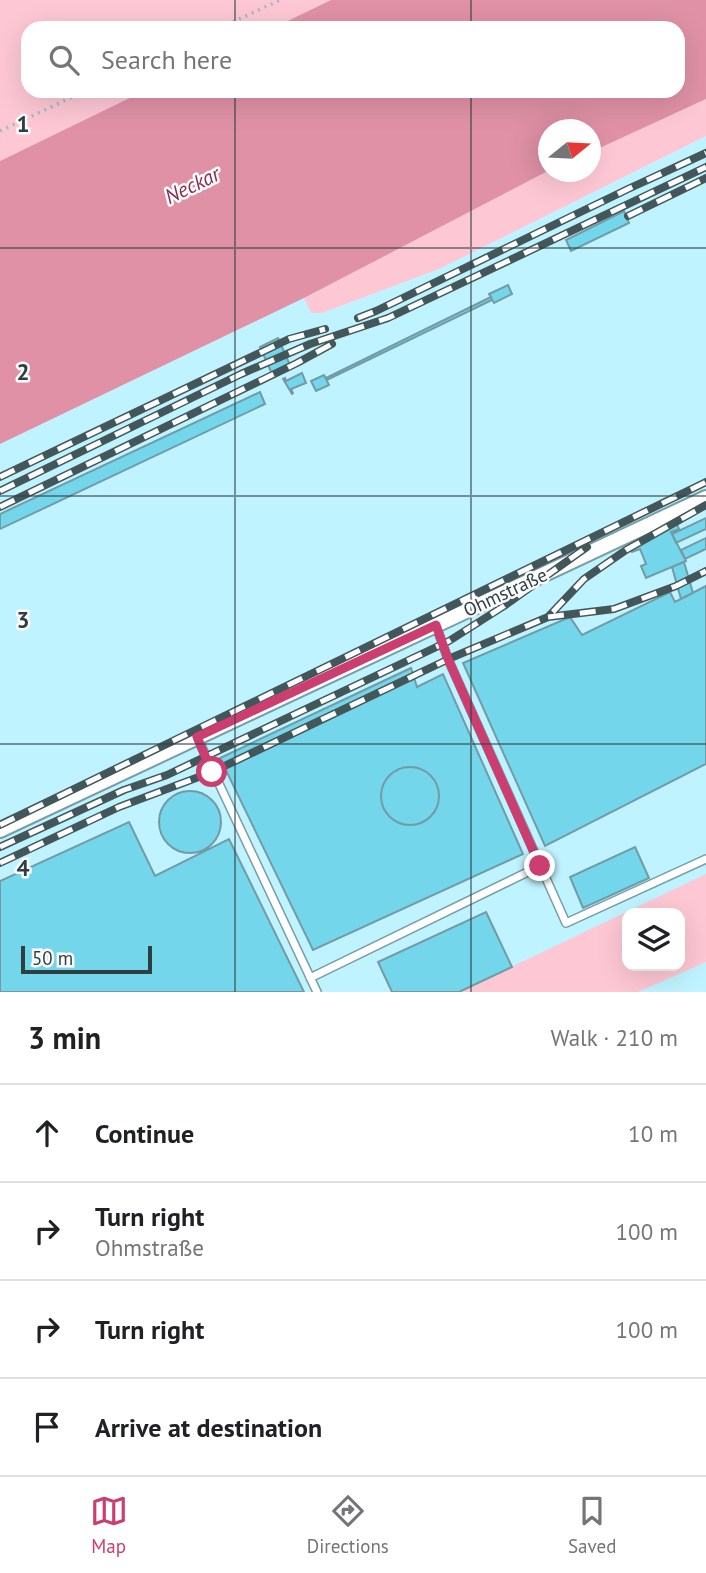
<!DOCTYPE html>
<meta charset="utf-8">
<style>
body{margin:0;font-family:"PT Sans",sans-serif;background:#f6f6f6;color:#202124}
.controls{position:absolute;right:21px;bottom:21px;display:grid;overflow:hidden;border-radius:14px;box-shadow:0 7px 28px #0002}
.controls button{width:63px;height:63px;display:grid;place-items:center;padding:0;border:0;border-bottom:2px solid #e0e0e0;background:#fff;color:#202124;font:35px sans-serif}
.compass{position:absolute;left:538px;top:119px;width:63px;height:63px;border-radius:50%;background:#fff;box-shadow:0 7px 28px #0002;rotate:72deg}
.scale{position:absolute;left:21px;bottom:18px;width:131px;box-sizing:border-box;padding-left:7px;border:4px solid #2e3f43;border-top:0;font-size:19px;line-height:24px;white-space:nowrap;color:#2e3f43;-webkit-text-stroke:5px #fcfcfc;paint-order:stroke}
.stop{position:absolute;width:21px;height:21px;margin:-16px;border:5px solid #cb3e6f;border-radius:50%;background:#fff}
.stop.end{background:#cb3e6f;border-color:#fff;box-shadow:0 2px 7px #0008}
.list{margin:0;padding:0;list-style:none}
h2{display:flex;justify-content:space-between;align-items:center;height:91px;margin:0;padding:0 28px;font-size:30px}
h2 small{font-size:23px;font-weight:400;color:#757577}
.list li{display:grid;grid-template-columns:46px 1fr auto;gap:21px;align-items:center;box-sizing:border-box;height:98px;padding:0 28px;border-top:2px solid #e0e0e0}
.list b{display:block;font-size:26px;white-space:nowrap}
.list p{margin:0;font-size:23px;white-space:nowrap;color:#757577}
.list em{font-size:23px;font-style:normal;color:#757577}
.icon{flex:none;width:38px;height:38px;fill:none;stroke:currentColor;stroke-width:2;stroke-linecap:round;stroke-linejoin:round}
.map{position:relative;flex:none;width:706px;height:992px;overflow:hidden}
.search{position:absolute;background:#fff;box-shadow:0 7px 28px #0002;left:21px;right:21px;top:21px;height:77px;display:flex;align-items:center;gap:18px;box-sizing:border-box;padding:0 24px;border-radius:21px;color:#757577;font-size:26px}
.sheet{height:483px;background:#fff}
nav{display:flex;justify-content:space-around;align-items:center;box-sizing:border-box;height:98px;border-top:2px solid #e0e0e0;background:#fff;font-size:19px;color:#757577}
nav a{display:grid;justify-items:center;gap:4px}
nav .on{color:#cb3e6f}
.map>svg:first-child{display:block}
.built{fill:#bff3ff;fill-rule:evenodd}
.green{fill:#fdc7d3;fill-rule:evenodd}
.water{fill:#e091a5}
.building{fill:#73d6eb;stroke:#739ba5;stroke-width:2}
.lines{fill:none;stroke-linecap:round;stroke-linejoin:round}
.service-casing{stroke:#769ea7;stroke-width:10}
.minor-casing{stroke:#769ea7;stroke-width:18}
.path{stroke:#9fbbc2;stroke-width:3.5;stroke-dasharray:2 5;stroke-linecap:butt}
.service{stroke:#fff;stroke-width:7}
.minor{stroke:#fff;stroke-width:14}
.rail-casing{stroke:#43575b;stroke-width:8}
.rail{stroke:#fcfcfc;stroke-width:5;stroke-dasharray:16;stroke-linecap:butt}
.route{stroke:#cb3e6f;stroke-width:9}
.grid{fill:none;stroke:#2e3f43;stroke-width:2;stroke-opacity:0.55}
.labels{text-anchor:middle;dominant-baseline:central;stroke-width:5;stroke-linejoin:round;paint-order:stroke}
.street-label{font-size:19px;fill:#2e3f43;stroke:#fcfcfc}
.water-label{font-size:21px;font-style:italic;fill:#882d4b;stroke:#fcfcfc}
.grid-label{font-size:23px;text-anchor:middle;font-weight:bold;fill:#2e3f43;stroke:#fcfcfc;stroke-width:5;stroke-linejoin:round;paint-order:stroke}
</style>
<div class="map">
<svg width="706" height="992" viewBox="0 0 706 992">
<rect width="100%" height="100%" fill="#d5f6fe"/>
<path class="built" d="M706,136V992H0V444L304,298L311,313H322L439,269ZM627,913H680V966H627Z"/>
<path class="green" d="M0,0H331L273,28H28V91H144L0,161Z
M706,99V136L439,269L322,313H311L304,298L548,171L590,172L591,152Z
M706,874V962L638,992H459ZM627,913H680V966H627Z"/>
<path class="water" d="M331,0H706V99L591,152L590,130H548V171L304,298L0,444V161L144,91H678V28H273Z"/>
<path class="building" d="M624,211L629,223L571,251L566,240Z
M508,285L512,294L494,303L489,294Z
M491,297L492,300L327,380L326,378Z
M278,338L290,365L272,374L260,347Z
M302,373L306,383L291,389L293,393L292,394L283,379L285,378L286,381Z
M324,375L329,385L316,391L311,381Z
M260,392L265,404L0,529V514Z
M674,518L679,529L671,532L686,561L646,578L641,566L646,564L640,549L632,552L626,538Z
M706,518V529L676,543L672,534Z
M706,538V549L685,559L681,550Z
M684,562L693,593L681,599L672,567Z
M706,586V764L545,846L463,663L570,617L582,635L670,592L675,602Z
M411,668L417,687L443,674L523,854L313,950L220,758Z
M381 796a29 29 0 1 1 58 0a29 29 0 1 1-58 0Z
M159 822a31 31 0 1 1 62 0a31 31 0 1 1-62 0Z
M129,822L155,876L229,839L304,992H0V881Z
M635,847L649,878L583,908L570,877Z
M486,912L512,967L459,992H392L378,962Z"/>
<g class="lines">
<defs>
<path id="service" d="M436,626L448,659L566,923L706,859
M197,737L317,992
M310,978L540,866"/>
<path id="minor" d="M0,830L706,498"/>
</defs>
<use href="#service" class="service-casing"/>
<use href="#minor" class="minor-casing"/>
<path class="path" d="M220,28L280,0
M0,131L85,91"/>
<use href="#service" class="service"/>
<use href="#minor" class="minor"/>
<defs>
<path id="rail" d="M628,216L706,178
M358,318L376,311L628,189L706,153
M0,477L289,339L325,329
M0,491L241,374L310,344L388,318L706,167
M0,507L297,363L332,344
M548,617L614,609L676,586L706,571
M0,825L706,482
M0,847L124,790L167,775L449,641L504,606L587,547
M0,863L119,807L212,772L453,657L548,617L584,579L626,550L706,505"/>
</defs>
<use href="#rail" class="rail-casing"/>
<use href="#rail" class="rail"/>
</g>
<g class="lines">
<path class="route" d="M212,772L197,737L436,625L448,659L540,866"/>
</g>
<path class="grid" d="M235,0V28M471,0V28M235,91V992M471,91V992M0,248H706M0,496H706M0,744H706"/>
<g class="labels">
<g class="street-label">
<text transform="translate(505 592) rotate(-25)">Ohmstraße</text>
</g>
<g class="water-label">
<text transform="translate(192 185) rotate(-26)">Neckar</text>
</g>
</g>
<g class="grid-label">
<text x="23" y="132">1</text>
<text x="23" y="380">2</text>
<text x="23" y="628">3</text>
<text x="23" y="876">4</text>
</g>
</svg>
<div class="controls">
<button><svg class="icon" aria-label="layers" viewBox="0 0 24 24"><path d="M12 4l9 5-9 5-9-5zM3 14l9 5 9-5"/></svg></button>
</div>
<svg class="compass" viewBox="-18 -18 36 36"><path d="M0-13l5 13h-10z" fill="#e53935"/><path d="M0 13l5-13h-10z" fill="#757577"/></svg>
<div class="scale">50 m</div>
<div class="stop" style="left:212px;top:772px"></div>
<div class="stop end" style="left:540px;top:866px"></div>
<div class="search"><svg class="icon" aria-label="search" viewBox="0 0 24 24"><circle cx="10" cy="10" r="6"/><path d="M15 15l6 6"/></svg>Search here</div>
</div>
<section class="sheet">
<h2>3 min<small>Walk · 210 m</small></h2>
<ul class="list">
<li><svg class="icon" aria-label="ahead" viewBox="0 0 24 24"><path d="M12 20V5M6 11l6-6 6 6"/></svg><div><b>Continue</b></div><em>10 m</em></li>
<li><svg class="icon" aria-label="right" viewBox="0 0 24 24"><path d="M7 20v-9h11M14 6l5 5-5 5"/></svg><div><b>Turn right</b><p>Ohmstraße</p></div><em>100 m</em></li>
<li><svg class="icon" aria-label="right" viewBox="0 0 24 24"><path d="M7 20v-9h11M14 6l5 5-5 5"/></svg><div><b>Turn right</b></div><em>100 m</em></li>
<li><svg class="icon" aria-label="arrive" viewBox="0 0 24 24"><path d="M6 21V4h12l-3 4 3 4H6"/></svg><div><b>Arrive at destination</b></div></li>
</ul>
</section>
<nav>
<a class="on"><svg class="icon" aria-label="map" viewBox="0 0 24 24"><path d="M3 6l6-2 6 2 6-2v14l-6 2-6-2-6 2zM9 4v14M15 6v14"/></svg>Map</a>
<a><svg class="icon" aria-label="directions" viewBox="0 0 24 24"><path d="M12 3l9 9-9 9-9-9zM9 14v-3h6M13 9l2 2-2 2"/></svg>Directions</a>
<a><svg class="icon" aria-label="saved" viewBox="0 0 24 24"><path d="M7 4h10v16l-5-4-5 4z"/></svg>Saved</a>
</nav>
